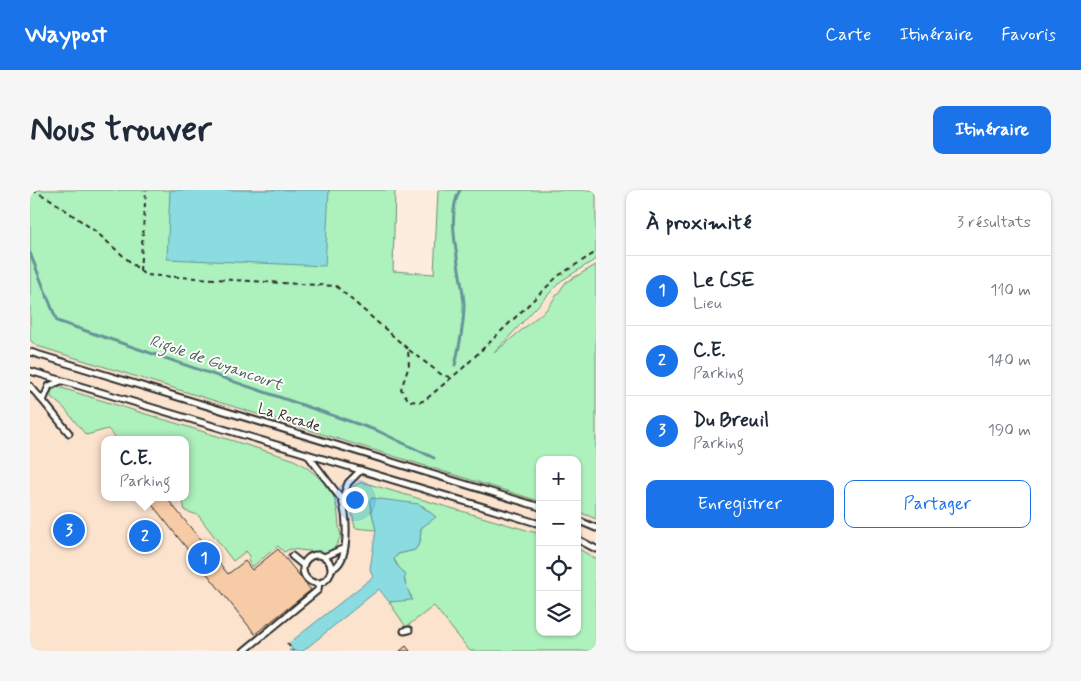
<!DOCTYPE html>
<html lang="fr">
<meta charset="utf-8">
<style>
body{margin:0;font-family:Mynerve,sans-serif;background:#f6f6f7;color:#1f2937}
.controls{position:absolute;right:15px;bottom:15px;display:grid;overflow:hidden;border-radius:10px;box-shadow:0 1px 4px #0004}
.controls button{width:45px;height:45px;display:grid;place-items:center;padding:0;border:0;border-bottom:1px solid #e0e1e3;background:#fff;color:#1f2937;font:25px sans-serif}
.you{position:absolute;left:324px;top:309px;width:18px;height:18px;margin:-12px;border:4px solid #fff;border-radius:50%;background:#1a73e8;box-shadow:0 0 0 8px #1a73e833}
.badge{display:grid;place-items:center;width:32px;height:32px;border-radius:50%;background:#1a73e8;color:#fff;font-size:16px;font-weight:700}
.pin{position:absolute;translate:-50% -50%;border:2px solid #fff;box-shadow:0 1px 5px #0006}
.popup{position:absolute;left:71px;top:246px;width:88px;height:65px;box-sizing:border-box;display:grid;place-content:center;border-radius:10px;background:#fff;filter:drop-shadow(0 1px 4px #0005);font-size:16px;white-space:nowrap;color:#747a83}
.popup b{font-size:19px;color:#1f2937}
.popup::after{content:'';position:absolute;left:50%;top:100%;margin-left:-10px;border:10px solid transparent;border-top-color:#fff}
.list{margin:0;padding:0;list-style:none}
h2{display:flex;justify-content:space-between;align-items:center;height:65px;margin:0;padding:0 20px;font-size:21px}
h2 small{font-size:16px;font-weight:400;color:#747a83}
.list li{display:grid;grid-template-columns:32px 1fr auto;gap:15px;align-items:center;box-sizing:border-box;height:70px;padding:0 20px;border-top:1px solid #e0e1e3}
.list b{display:block;font-size:19px;white-space:nowrap}
.list p{margin:0;font-size:16px;white-space:nowrap;color:#747a83}
.list em{font-size:16px;font-style:normal;color:#747a83}
.actions{display:flex;gap:10px;padding:15px 20px}
.actions a{flex:1;padding:11px 0;border:1px solid #1a73e8;border-radius:10px;text-align:center;font-size:18px;color:#1a73e8}
.actions .main{background:#1a73e8;color:#fff}
.icon{flex:none;width:28px;height:28px;fill:none;stroke:currentColor;stroke-width:2;stroke-linecap:round;stroke-linejoin:round}
.map{position:relative;flex:none;width:566px;height:461px;overflow:hidden;border-radius:10px}
header{display:flex;align-items:center;gap:30px;box-sizing:border-box;height:70px;padding:0 25px;background:#1a73e8;color:#fff}
header strong{font-size:24px}
nav{display:flex;gap:28px;margin-inline-start:auto;font-size:18px}
.intro{display:flex;align-items:center;justify-content:space-between;box-sizing:border-box;height:120px;padding:0 30px}
h1{margin:0;font-size:35px}
.button{padding:12px 22px;border-radius:10px;background:#1a73e8;color:#fff;font-size:18px;font-weight:700}
main{display:flex;gap:30px;padding:0 30px}
aside{flex:1;background:#fff;border-radius:10px;box-shadow:0 1px 4px #0004}
.map>svg:first-child{display:block}
.built{fill:#fbe3ce;fill-rule:evenodd}
.green{fill:#adf1bc;stroke:#6c8e74}
.water{fill:#8adce0;stroke:#649598}
.lines{fill:none;stroke-linecap:round;stroke-linejoin:round}
.stream{stroke:#649598;stroke-width:3}
.building{fill:#f8cba7;stroke:#2b2b2b}
.service-casing{stroke:#2b2b2b;stroke-width:9}
.path{stroke:#2b2b2b;stroke-width:2;stroke-dasharray:5 4;stroke-linecap:butt}
.service{stroke:#fdfcf7;stroke-width:5}
.labels{text-anchor:middle;dominant-baseline:central;stroke-width:4;stroke-linejoin:round;paint-order:stroke}
.street-label{font-size:15px;fill:#2b2b2b;stroke:#fdfcf7}
.water-label{font-size:16px;font-style:italic;fill:#486061;stroke:#fdfcf7}
</style>
<header>
<strong>Waypost</strong>
<nav><a>Carte</a><a>Itinéraire</a><a>Favoris</a></nav>
</header>
<div class="intro"><h1>Nous trouver</h1><a class="button">Itinéraire</a></div>
<main>
<div class="map">
<svg width="566" height="461" viewBox="0 0 566 461">
<rect width="100%" height="100%" fill="#fceddf"/>
<filter id="ink" filterUnits="userSpaceOnUse"><feTurbulence type="fractalNoise" baseFrequency=".02" numOctaves="2"/><feDisplacementMap in="SourceGraphic" scale="10" xChannelSelector="R" yChannelSelector="G"/><feConvolveMatrix kernelMatrix="1 2 1 2 8 2 1 2 1" color-interpolation-filters="sRGB"/></filter>
<g filter="url(#ink)">
<path class="built" d="M0,69L415,213L534,92L566,72V461H0ZM75,250H155V307H75ZM510,270H547V442H510Z"/>
<path class="green" d="M0,0H365L363,81L404,84L408,0H566V69L531,91L464,163L517,119L536,92L566,75V329L547,321V270H510L509,311L7,156L0,150Z
M28,197L262,269C280,278 304,296 307,318C309,328 308,336 311,346L306,356L298,363L260,359L254,362L248,356L222,377L218,371L220,366L216,361L203,371L168,325L155,321L152,307H155V250H88L78,239L56,245L34,218L21,207V201Z
M332,292L510,344V442H547V358L566,369V461H440L404,416L376,437L359,412L382,407L377,400L374,386L364,369L368,364L385,360L390,352L391,338L405,327L393,316L342,308L340,315L346,340L325,338L320,311L322,297Z"/>
<path class="water" d="M140,0H299L295,76L137,69Z
M342,308L389,314L406,327L391,338L390,352L385,360L368,364L364,369L366,374L376,385L374,390L382,410L359,412L349,399L273,461H259L262,458L258,454L343,387L340,379L346,340L340,315L339,311Z"/>
<g class="lines">
<path class="stream" d="M0,63L27,131L348,241L404,268
M425,175C430,154 434,135 434,114C432,83 414,26 430,0"/>
</g>
<path class="building" d="M116,307H136L198,384L215,371L222,380L248,359L281,400L225,444Z
M376,456L380,461H370Z"/>
<g class="lines">
<defs>
<path id="service" d="M0,162L510,317
M0,181L510,334
M0,196L13,211L19,196L31,191
M13,211L39,243
M277,264L312,310L318,293L331,280
M547,330L566,338
M547,349L566,359
M273 379a14 14 0 1 1 28 0a14 14 0 1 1-28 0Z
M262,366L273,375
M294,367L312,359
M301,379C321,373 317,327 312,310
M374,441L379,440
M214,461L288,400L289,393"/>
</defs>
<use href="#service" class="service-casing"/>
<path class="path" d="M2,0L20,9L65,41L115,85L306,96L378,159L379,176L371,199L379,211L390,212L395,210L433,178L528,86L566,62
M110,81L116,0
M379,160L412,185L420,187
M257,453L263,461"/>
<use href="#service" class="service"/>
</g>
</g>
<g class="labels">
<g class="street-label">
<text transform="translate(259 228) rotate(17)">La Rocade</text>
</g>
<g class="water-label">
<text transform="translate(186 173) rotate(19)">Rigole de Guyancourt</text>
</g>
</g>
</svg>
<div class="controls">
<button>+</button>
<button>−</button>
<button><svg class="icon" aria-label="locate" viewBox="0 0 24 24"><circle cx="12" cy="12" r="6"/><path d="M12 2v4M12 18v4M2 12h4M18 12h4"/></svg></button>
<button><svg class="icon" aria-label="layers" viewBox="0 0 24 24"><path d="M12 4l9 5-9 5-9-5zM3 14l9 5 9-5"/></svg></button>
</div>
<div class="you"></div>
<div class="pin badge" style="left:174px;top:368px">1</div>
<div class="pin badge" style="left:115px;top:346px">2</div>
<div class="popup"><b>C.E.</b>Parking</div>
<div class="pin badge" style="left:39px;top:340px">3</div>
</div>
<aside>
<h2>À proximité<small>3 résultats</small></h2>
<ul class="list">
<li><span class="badge">1</span><div><b>Le CSE</b><p>Lieu</p></div><em>110 m</em></li>
<li><span class="badge">2</span><div><b>C.E.</b><p>Parking</p></div><em>140 m</em></li>
<li><span class="badge">3</span><div><b>Du Breuil</b><p>Parking</p></div><em>190 m</em></li>
</ul>
<div class="actions"><a class="main">Enregistrer</a><a>Partager</a></div>
</aside>
</main>
